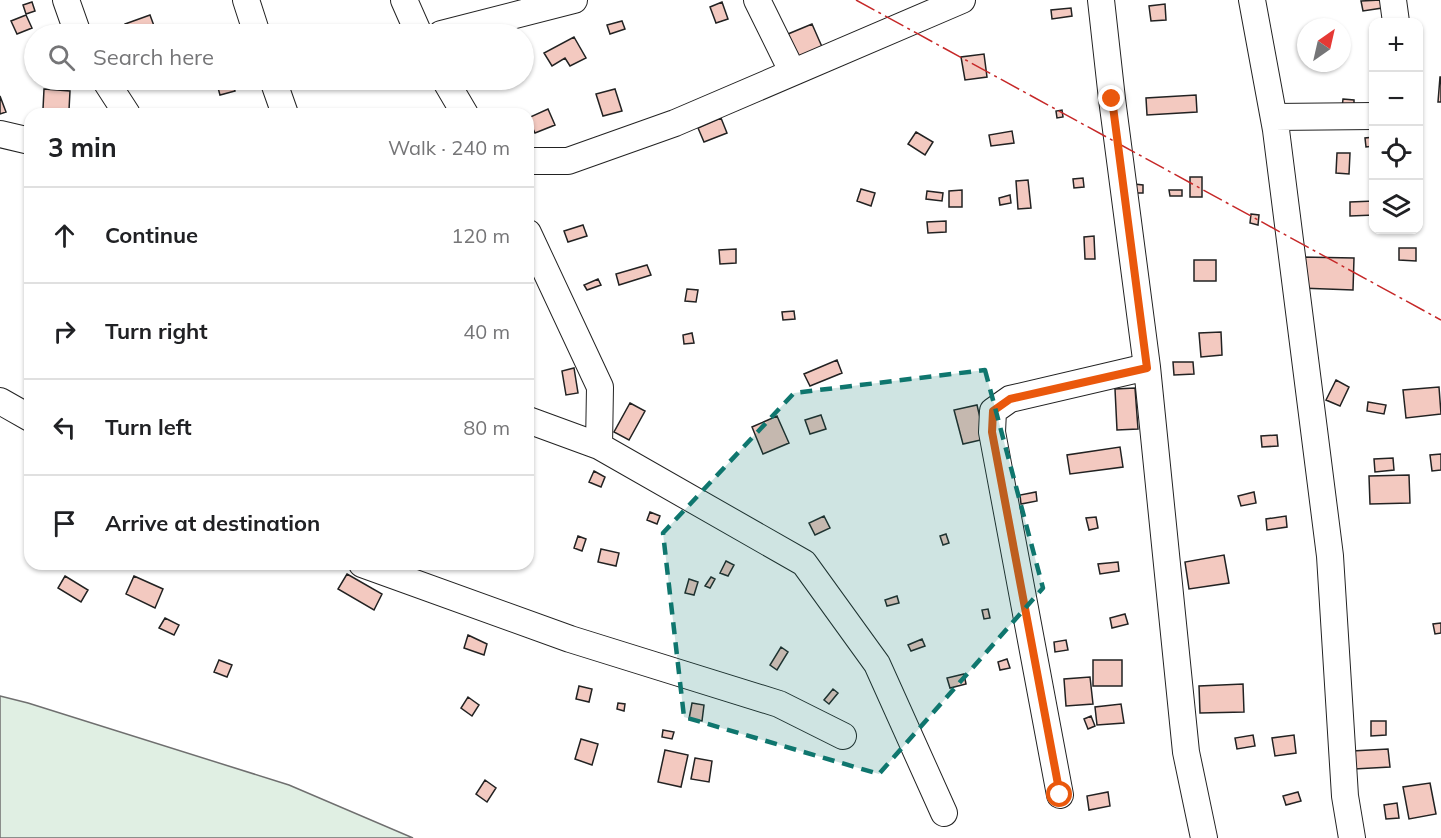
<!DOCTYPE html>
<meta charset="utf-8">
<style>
body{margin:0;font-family:Mulish,sans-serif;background:#f6f6f6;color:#202124}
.controls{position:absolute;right:18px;top:18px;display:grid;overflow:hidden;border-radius:12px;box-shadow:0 2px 4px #0004}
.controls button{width:54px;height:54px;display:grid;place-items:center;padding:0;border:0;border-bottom:2px solid #e0e0e0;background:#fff;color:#202124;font:30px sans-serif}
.compass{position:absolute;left:1297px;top:18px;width:54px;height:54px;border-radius:50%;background:#fff;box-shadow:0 2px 4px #0004;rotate:34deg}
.stop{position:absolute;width:18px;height:18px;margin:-14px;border:4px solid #ea580c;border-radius:50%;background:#fff}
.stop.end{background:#ea580c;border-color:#fff;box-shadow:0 2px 6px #0008}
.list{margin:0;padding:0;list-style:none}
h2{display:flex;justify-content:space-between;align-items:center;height:78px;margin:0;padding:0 24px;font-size:26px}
h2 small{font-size:20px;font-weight:400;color:#757577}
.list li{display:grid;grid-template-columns:39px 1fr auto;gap:18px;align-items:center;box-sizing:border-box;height:96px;padding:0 24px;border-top:2px solid #e0e0e0}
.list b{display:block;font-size:22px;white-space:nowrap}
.list em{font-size:20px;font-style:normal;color:#757577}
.icon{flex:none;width:33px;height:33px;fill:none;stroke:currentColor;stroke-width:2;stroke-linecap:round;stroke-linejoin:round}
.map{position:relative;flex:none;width:1441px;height:838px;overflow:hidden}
.search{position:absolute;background:#fff;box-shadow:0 2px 4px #0004;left:24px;top:24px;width:510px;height:66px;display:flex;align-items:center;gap:15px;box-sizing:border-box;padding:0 21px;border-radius:33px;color:#757577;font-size:22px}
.panel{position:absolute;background:#fff;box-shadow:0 2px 4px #0004;left:24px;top:108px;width:510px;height:462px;border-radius:18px}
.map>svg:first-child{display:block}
.green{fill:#e0efe3;stroke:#6f6f6f;stroke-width:1.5}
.building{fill:#f3c9c0;stroke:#222;stroke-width:1.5}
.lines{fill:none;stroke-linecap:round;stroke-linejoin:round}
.minor-casing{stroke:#222;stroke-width:28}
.minor{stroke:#fff;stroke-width:26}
.power{stroke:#c62828;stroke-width:1.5;stroke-dasharray:21 4.5 3 4.5;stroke-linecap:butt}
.route{stroke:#ea580c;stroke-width:8}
.marked{fill:#0f766e;fill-opacity:0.2;stroke:#0f766e;stroke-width:4.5;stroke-dasharray:12 8;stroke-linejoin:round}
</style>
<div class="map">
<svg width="1441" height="838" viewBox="0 0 1441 838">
<rect width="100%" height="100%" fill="#fff"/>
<path class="green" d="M0,696L28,703L289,785L413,838H0Z"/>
<path class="building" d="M1381,0L1382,8L1363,11L1361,1Z
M32,2L35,11L26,14L23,5Z
M722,2L728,19L716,23L710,7Z
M1165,4L1166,20L1151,21L1149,6Z
M1071,8L1072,16L1052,19L1051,10Z
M26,15L32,28L17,34L11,21Z
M150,15L157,34H128L125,24Z
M622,21L625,29L610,34L607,25Z
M812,24L823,49L799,59L788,34Z
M574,37L586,58L570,66L565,58L552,66L544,53Z
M984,54L987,77L965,80L961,57Z
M1440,77H1441V102H1438Z
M232,80L235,91L220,95L217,84Z
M44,89L70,91L69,110L43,109Z
M615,89L622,111L603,116L596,94Z
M1196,95L1197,112L1147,115L1146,98Z
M0,96L6,112L0,114Z
M1343,99L1354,100V109L1342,108Z
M548,109L555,125L535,133L528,118Z
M1062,110L1063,117L1057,118L1056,111Z
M721,118L727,133L704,142L698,128Z
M1012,131L1014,143L991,146L989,135Z
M916,132L933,142L925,155L908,144Z
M1374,137V146L1366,147L1365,138Z
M1337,153H1350L1349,174L1336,173Z
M1190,177H1202V197H1190Z
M1083,178L1084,187L1074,188L1073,179Z
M1028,180L1031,208L1018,209L1016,181Z
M1134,184L1143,185V193H1134Z
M861,189L875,193L871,206L857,201Z
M962,190V207H949V191Z
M1169,190H1182V196H1170Z
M927,191L943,193L942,201L926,199Z
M1010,195L1011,203L1000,205L999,198Z
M1374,201V215L1350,216V202Z
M1251,214L1259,215L1258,225L1250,223Z
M946,221V232L928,233L927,222Z
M583,225L587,236L568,242L564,231Z
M1094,236L1095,259H1085L1084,237Z
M1399,248H1416V261L1399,260Z
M736,249V263L720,264L719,250Z
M1301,257L1354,258L1353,290L1300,288Z
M1194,260H1216V281H1194Z
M647,265L651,275L619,285L616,274Z
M598,279L601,285L587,290L584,285Z
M687,289L698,290L696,302L685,301Z
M794,311L795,319L783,320L782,312Z
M1221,332L1222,355L1201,357L1199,333Z
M692,333L694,343L684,344L683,335Z
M837,360L842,373L810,386L804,374Z
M1173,362H1193L1194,374L1174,375Z
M574,368L578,393L566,395L562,371Z
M1336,380L1349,387L1340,406L1326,400Z
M1439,387L1441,414L1406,418L1403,390Z
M1135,388L1138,429L1117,430L1115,389Z
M1368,402L1386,405L1384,414L1367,411Z
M630,403L645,411L629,440L614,432Z
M977,405L985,439L963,444L954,410Z
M821,415L826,429L810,434L805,420Z
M777,416L789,443L763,454L752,427Z
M1277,435L1278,446L1262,447L1261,436Z
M1120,447L1123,467L1070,474L1067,455Z
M1441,454V470L1432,471L1430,455Z
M1393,458L1394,470L1375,472L1374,459Z
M594,471L605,477L601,487L589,482Z
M1409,475L1410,503L1370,504L1369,476Z
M1036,492L1037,501L1021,504L1020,495Z
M1254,492L1256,503L1241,506L1238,496Z
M650,512L660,516L657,524L647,520Z
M824,516L830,528L815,535L809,523Z
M1286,516L1287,527L1267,530L1266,519Z
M1096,517L1098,528L1089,530L1086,518Z
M946,534L949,543L943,545L940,536Z
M578,536L586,539L582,551L574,548Z
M601,549L619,553L616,566L598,562Z
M1224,555L1229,583L1189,589L1185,562Z
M726,561L734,565L728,576L720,573Z
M1118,562L1119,571L1100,574L1098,564Z
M347,574L382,594L374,610L338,589Z
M65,576L88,590L81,602L58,588Z
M134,576L163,589L155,608L126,594Z
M711,577L715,579L710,588L705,586Z
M689,579L698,582L694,595L685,593Z
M897,596L899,603L887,606L885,600Z
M988,609L990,618L984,619L982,610Z
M1125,614L1128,624L1112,628L1110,618Z
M165,618L179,625L174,635L159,628Z
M1441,623V633L1435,634L1433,624Z
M468,635L487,644L484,655L464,648Z
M922,639L925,646L911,651L908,645Z
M1066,640L1068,650L1055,652L1054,642Z
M781,647L788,652L777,670L770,665Z
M1007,659L1010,668L1000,670L998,662Z
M219,660L232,665L227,677L214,672Z
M1093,660H1122V686H1093Z
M964,674L966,684L950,688L947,678Z
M1090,677L1093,704L1066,706L1064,679Z
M1243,684L1244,712L1200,713L1199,686Z
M579,686L592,689L589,702L576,699Z
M833,689L838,693L829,704L824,700Z
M468,697L479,705L472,716L461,708Z
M618,703L625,704L624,711L617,709Z
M692,703L704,705L702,721L689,719Z
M1121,704L1124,723L1097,725L1095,707Z
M1091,716L1095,726L1088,729L1084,719Z
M1371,721H1386V735L1371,736Z
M663,730L674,732L672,739L662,737Z
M1253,735L1255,746L1237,749L1235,738Z
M1294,735L1296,753L1275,756L1272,738Z
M581,739L598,744L592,765L575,759Z
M1388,749L1390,767L1354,769L1352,751Z
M665,750L688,755L681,787L658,782Z
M695,758L712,761L709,782L691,779Z
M485,780L496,788L487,802L476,794Z
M1430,783L1436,814L1409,819L1403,787Z
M1108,792L1110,806L1089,810L1087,796Z
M1298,792L1301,801L1286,805L1283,796Z
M1397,803L1399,818L1386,819L1384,805Z"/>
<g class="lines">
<defs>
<path id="minor" d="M66,0L78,34
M246,0L257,34
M404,0L419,34
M757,0L792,71
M1101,0L1112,99L1147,367L1186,752L1204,838
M1252,0L1276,130L1330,556L1345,796L1352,838
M1393,0L1396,22
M441,34L574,0
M105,80L127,114
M273,80L285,114
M445,80L465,114
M1274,117L1374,116
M0,134L30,141
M528,161H568L675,123L962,0
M528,233L600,387L599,446
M0,401L30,418
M528,420L599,446L804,563L877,664L944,813
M362,564L570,639L779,704L843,736
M1060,795L992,432L993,411L1010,399L1147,367"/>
</defs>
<use href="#minor" class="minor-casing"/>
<use href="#minor" class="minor"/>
<path class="power" d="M856,0L1441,320"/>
</g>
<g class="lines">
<path class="route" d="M1060,795L992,432L993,411L1010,399L1147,368L1112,99"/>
</g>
<path class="marked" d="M985,370L1043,588L879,774L684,717L663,533L794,393Z"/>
</svg>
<div class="controls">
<button>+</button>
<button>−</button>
<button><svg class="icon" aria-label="locate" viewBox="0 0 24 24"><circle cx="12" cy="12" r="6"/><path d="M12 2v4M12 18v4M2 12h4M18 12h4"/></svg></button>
<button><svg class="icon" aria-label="layers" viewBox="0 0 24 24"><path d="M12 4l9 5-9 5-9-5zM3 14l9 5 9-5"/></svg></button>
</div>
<svg class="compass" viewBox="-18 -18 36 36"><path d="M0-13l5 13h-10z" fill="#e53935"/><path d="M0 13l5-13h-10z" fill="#757577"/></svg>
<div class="stop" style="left:1060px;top:795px"></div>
<div class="stop end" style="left:1112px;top:99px"></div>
<div class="search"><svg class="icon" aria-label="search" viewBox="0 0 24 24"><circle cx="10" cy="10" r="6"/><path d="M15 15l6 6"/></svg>Search here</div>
<section class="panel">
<h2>3 min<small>Walk · 240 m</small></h2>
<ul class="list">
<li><svg class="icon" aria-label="ahead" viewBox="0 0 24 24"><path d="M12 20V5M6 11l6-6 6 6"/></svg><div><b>Continue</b></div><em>120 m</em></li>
<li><svg class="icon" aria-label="right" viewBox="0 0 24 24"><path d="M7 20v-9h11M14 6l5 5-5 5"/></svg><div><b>Turn right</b></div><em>40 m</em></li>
<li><svg class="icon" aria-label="left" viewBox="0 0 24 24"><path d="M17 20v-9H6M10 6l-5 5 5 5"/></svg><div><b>Turn left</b></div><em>80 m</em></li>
<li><svg class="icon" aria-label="arrive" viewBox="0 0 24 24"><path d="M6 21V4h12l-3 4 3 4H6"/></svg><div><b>Arrive at destination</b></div></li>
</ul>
</section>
</div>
